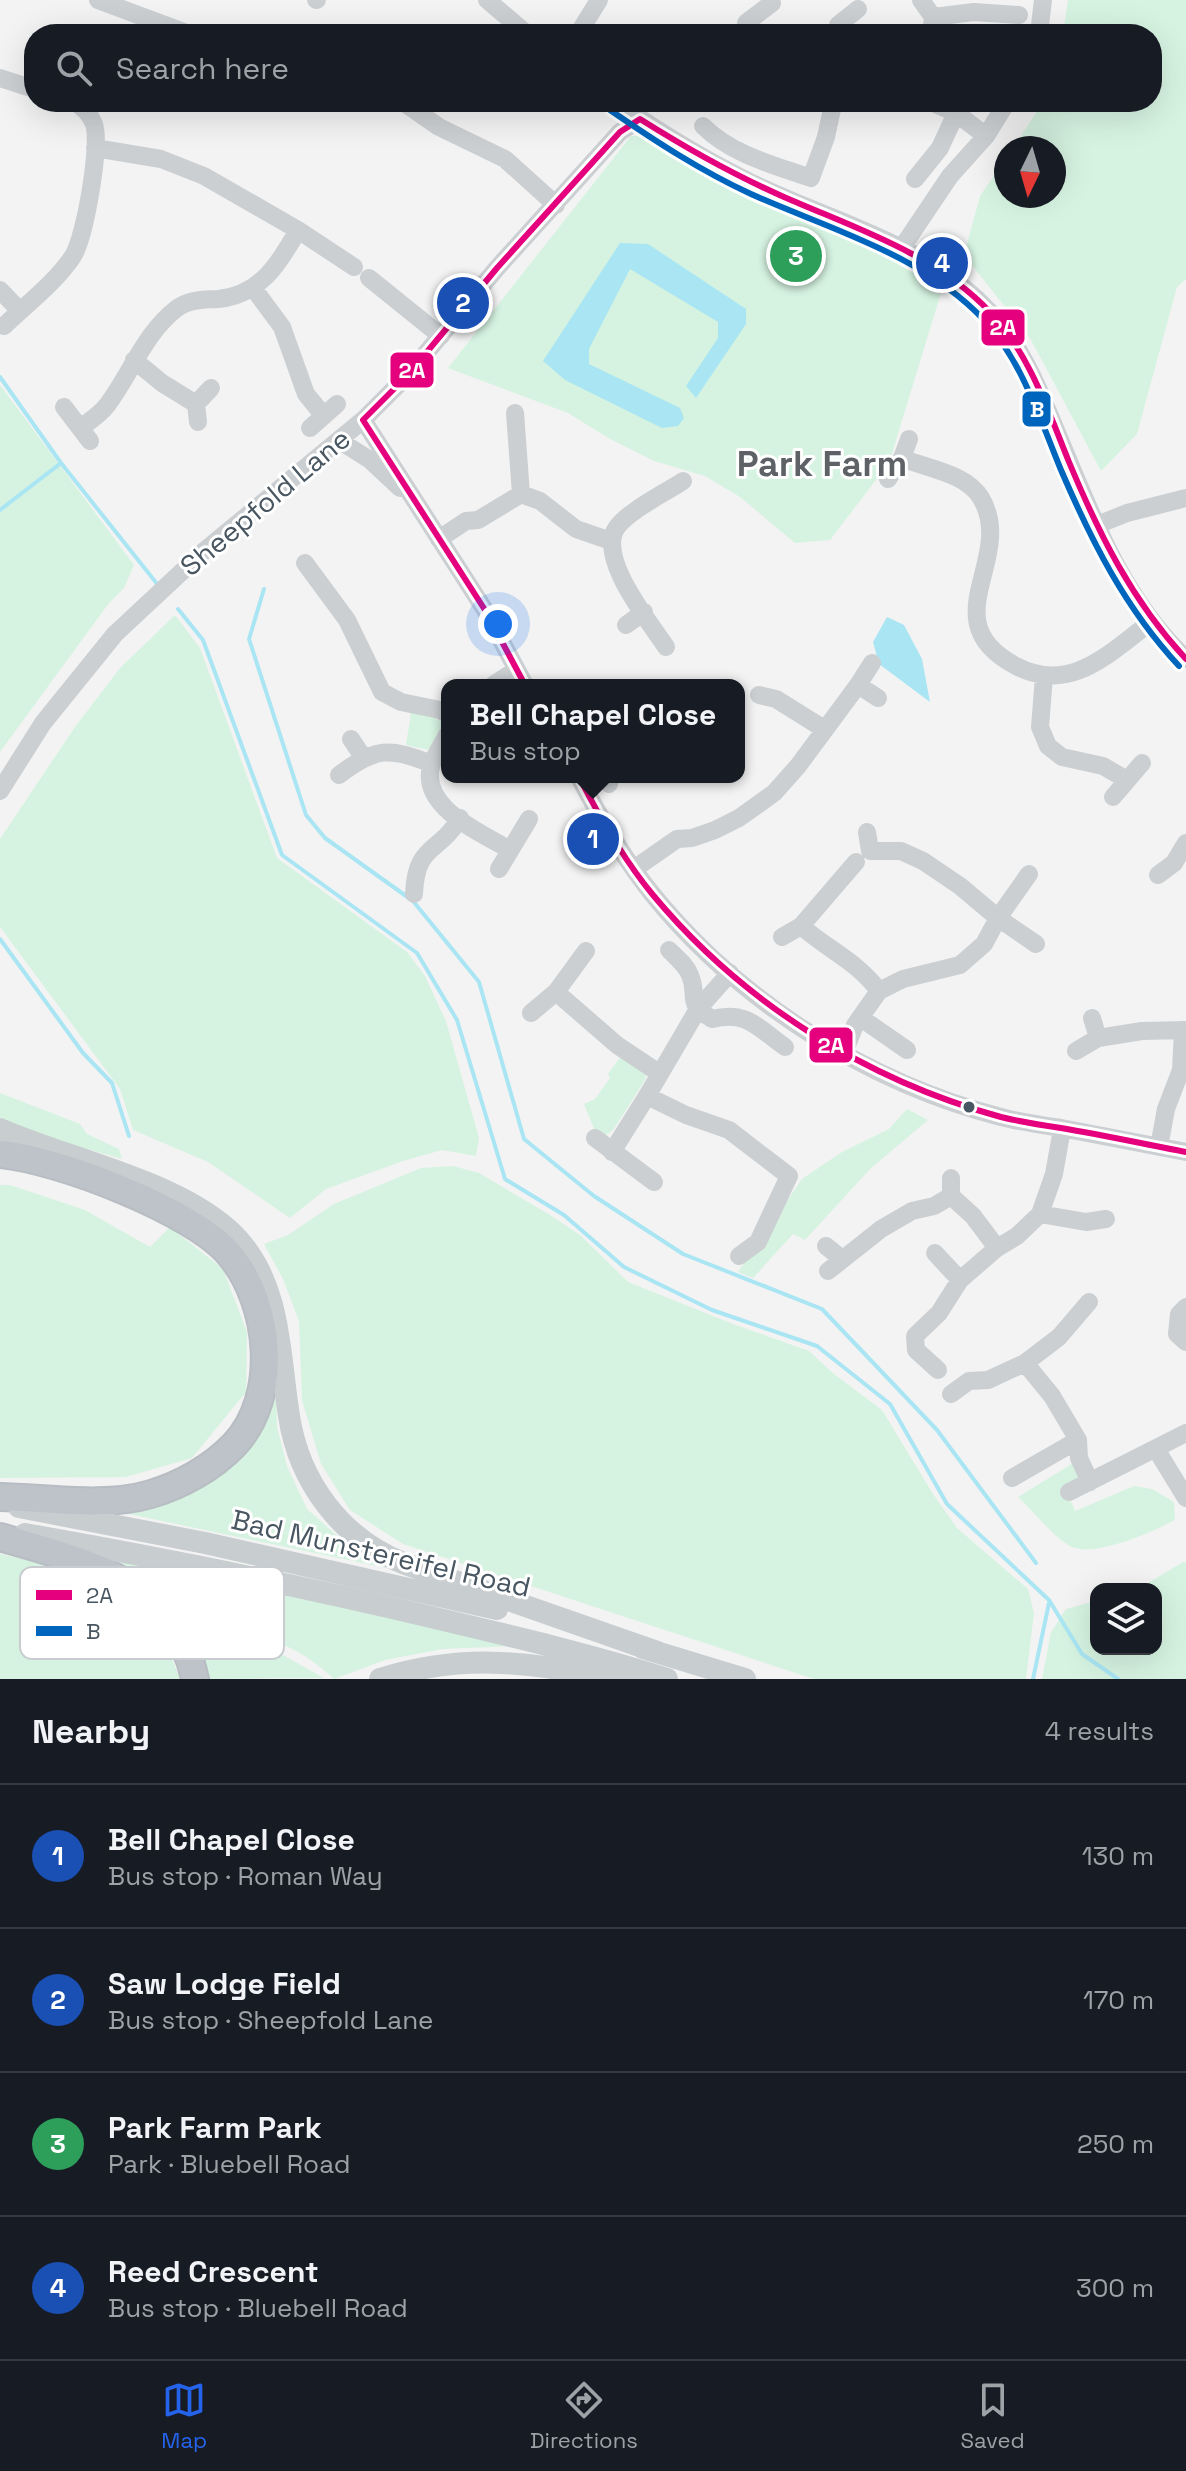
<!DOCTYPE html>
<meta charset="utf-8">
<style>
body{margin:0;font-family:"Space Grotesk",sans-serif;background:#20242c;color:#f1f3f6}
.controls{position:absolute;right:24px;bottom:24px;display:grid;overflow:hidden;border-radius:16px;box-shadow:0 8px 32px #0002}
.controls button{width:72px;height:72px;display:grid;place-items:center;padding:0;border:0;border-bottom:2px solid #363941;background:#171b24;color:#f1f3f6;font:40px sans-serif}
.compass{position:absolute;left:994px;top:136px;width:72px;height:72px;border-radius:50%;background:#171b24;box-shadow:0 8px 32px #0002;rotate:185deg}
.you{position:absolute;left:498px;top:624px;width:28px;height:28px;margin:-20px;border:6px solid #fff;border-radius:50%;background:#1a73e8;box-shadow:0 0 0 12px #1a73e833}
.badge{display:grid;place-items:center;width:52px;height:52px;border-radius:50%;background:#2563eb;color:#fff;font-size:26px;font-weight:700}
.pin{position:absolute;translate:-50% -50%;border:4px solid #fff;box-shadow:0 2px 8px #0006}
.popup{position:absolute;left:441px;top:679px;width:304px;height:104px;box-sizing:border-box;display:grid;place-content:center;border-radius:16px;background:#171b24;filter:drop-shadow(0 2px 6px #0005);font-size:26px;white-space:nowrap;color:#9ea1a6}
.popup b{font-size:30px;color:#f1f3f6}
.popup::after{content:'';position:absolute;left:50%;top:100%;margin-left:-16px;border:16px solid transparent;border-top-color:#171b24}
.list{margin:0;padding:0;list-style:none}
h2{display:flex;justify-content:space-between;align-items:center;height:104px;margin:0;padding:0 32px;font-size:34px}
h2 small{font-size:26px;font-weight:400;color:#9ea1a6}
.list li{display:grid;grid-template-columns:52px 1fr auto;gap:24px;align-items:center;box-sizing:border-box;height:144px;padding:0 32px;border-top:2px solid #363941}
.list b{display:block;font-size:30px;white-space:nowrap}
.list p{margin:0;font-size:26px;white-space:nowrap;color:#9ea1a6}
.list em{font-size:26px;font-style:normal;color:#9ea1a6}
.icon{flex:none;width:44px;height:44px;fill:none;stroke:currentColor;stroke-width:2;stroke-linecap:round;stroke-linejoin:round}
.map{position:relative;flex:none;width:1186px;height:1679px;overflow:hidden}
.search{position:absolute;background:#171b24;box-shadow:0 8px 32px #0002;left:24px;right:24px;top:24px;height:88px;display:flex;align-items:center;gap:20px;box-sizing:border-box;padding:0 28px;border-radius:32px;color:#9ea1a6;font-size:30px}
.sheet{height:680px;background:#171b24}
nav{display:flex;justify-content:space-around;align-items:center;box-sizing:border-box;height:112px;border-top:2px solid #363941;background:#171b24;font-size:22px;color:#9ea1a6}
nav a{display:grid;justify-items:center;gap:4px}
nav .on{color:#2563eb}
.map>svg:first-child{display:block}
.green{fill:#d6f3e1}
.water{fill:#a9e5f3}
.lines{fill:none;stroke-linecap:round;stroke-linejoin:round}
.stream{stroke:#a9e5f3;stroke-width:4}
.highway-casing{stroke:#b7bdc3;stroke-width:30}
.minor{stroke:#cccfd2;stroke-width:18}
.major{stroke:#c8cdd0;stroke-width:22}
.highway{stroke:#bdc3c8;stroke-width:26}
.bus-1-casing{stroke:#fff;stroke-width:12}
.bus-2-casing{stroke:#fff;stroke-width:12}
.bus-1{stroke:#e5007d;stroke-width:6}
.bus-2{stroke:#0065bd;stroke-width:6}
.bus-dot{fill:#485661;stroke:#fff;stroke-width:3}
.labels{text-anchor:middle;dominant-baseline:central;stroke-width:6;stroke-linejoin:round;paint-order:stroke}
.street-label{font-size:28px;fill:#485661;stroke:#fff}
.district-label{font-size:36px;font-weight:bold;fill:#5e6267;stroke:#fff}
.key{fill:#fff;stroke:#c8ccd0;stroke-width:2}
.key-label{font-size:22px;fill:#485661}
.line-badge{stroke:#fff;stroke-width:3}
.badge-label{font-size:22px;text-anchor:middle;font-weight:bold;fill:#fff}
</style>
<div class="map">
<svg width="1186" height="1679" viewBox="0 0 1186 1679">
<rect width="100%" height="100%" fill="#f3f3f3"/>
<path class="green" d="M1068,0H1186V279L1177,287L1137,434L1101,471L1031,340L964,255L980,196L1006,158V196H1054V148H1013L1043,102H1152V34H1063Z
M631,136H647L771,199L862,236L949,283L941,293L889,463L830,540L795,543L740,497L705,476L654,461L610,439L568,413L448,368Z
M0,385L134,565L124,588L109,603L0,752Z
M175,615L200,648L277,858L407,952L425,976L446,1021L479,1138L476,1156L442,1150L403,1161L326,1189L290,1218L208,1162L133,1130L120,1089L0,927V839L75,727L120,668Z
M411,713L429,715L443,723L429,750L406,745Z
M621,1056L637,1065L646,1075L645,1080L613,1130L605,1136L595,1131L584,1104L595,1099L610,1078L608,1074Z
M0,1093L80,1124L87,1134L119,1149L122,1159L19,1129L0,1117Z
M907,1109L928,1120L870,1169L805,1240L793,1234L753,1278L738,1272L802,1179L842,1152L889,1129Z
M453,1166L479,1173L550,1215L580,1235L628,1282L733,1324L809,1351L834,1374L882,1410L933,1494L957,1528L1028,1589L1034,1613L1026,1679H814L403,1544L350,1510L321,1464L302,1400L299,1321L283,1279L264,1244L288,1235L334,1204L421,1168Z
M0,1185H10L85,1210L150,1247L170,1227L223,1269L247,1332L246,1392L192,1458L126,1477L0,1478Z
M276,1385L277,1427L287,1466L307,1509L343,1541L387,1568L119,1512L170,1499L224,1473L258,1428Z
M1075,1462L1082,1475L1067,1492L1075,1511L1134,1486L1152,1489L1174,1502L1175,1520C1153,1532 1090,1560 1068,1545C1050,1533 1034,1512 1018,1497Z
M0,1554C53,1565 115,1582 153,1623C166,1636 173,1662 180,1679H0Z
M110,1558L269,1586L518,1646L443,1649L385,1660L334,1679C294,1640 238,1625 184,1618C161,1585 145,1577 110,1558Z
M1183,1562L1186,1563V1679H1042L1051,1632L1066,1609L1096,1601V1649H1156V1589H1138Z
M191,1627L263,1644L324,1678L210,1679Z"/>
<path class="water" d="M620,243L648,244L746,309V324L696,398L686,386L718,338V322L630,269L589,349V364L680,408L684,418L678,426L662,428L565,380L543,361Z
M887,617L904,625L922,659L930,702L879,664L873,642Z"/>
<g class="lines">
<path class="stream" d="M0,377L61,463L158,585
M0,510L61,463
M264,589L249,639L306,815L325,838L413,901L479,982L524,1139L594,1196L683,1254L822,1309L937,1430L1036,1563
M178,609L203,640L282,855L417,953L457,1020L505,1179L564,1215L624,1267L712,1310L817,1346L890,1404L947,1504L1049,1600L1082,1654L1118,1679
M0,939L83,1053L112,1083L129,1136
M1033,1679L1049,1603"/>
<defs>
<path id="highway" d="M0,1154C57,1159 194,1211 230,1255C271,1304 280,1397 234,1445C212,1468 181,1485 151,1494C104,1508 48,1498 0,1497
M0,1537C84,1562 174,1580 195,1679"/>
</defs>
<use href="#highway" class="highway-casing"/>
<path class="minor" d="M98,0L189,34
M316,0H317
M487,0L527,34
M921,0L933,17
M746,23L772,3
M578,34L599,0
M837,34L838,25L858,9
M931,34L933,17L974,12L1019,15
M1039,34L1043,0
M0,78L34,89
M403,102L439,127L505,159L556,205
M616,102C659,132 704,160 752,183C834,223 926,243 990,312C1021,345 1038,387 1055,428C1090,511 1120,596 1186,659
M931,102L956,113L986,136
M703,126C732,155 774,165 811,178L826,137L832,109L837,102
M95,148L161,159L204,176L298,230L354,267
M915,179L940,148L956,113
M903,246L950,176L986,136L1007,102
M369,278L441,336
M254,289L282,327L306,394L324,416
M0,290L20,311
M4,326C27,304 56,282 73,256C85,237 101,145 94,124C90,114 83,107 74,102
M134,360L162,383L196,404L198,422
M196,404L211,388
M64,407L90,441
M515,413L521,494
M363,420L485,610L525,685
M80,428C90,421 101,414 108,404C131,373 145,333 176,309C189,299 203,300 218,299C260,295 279,264 298,230
M310,428L337,404
M340,441L370,460L400,488
M902,458C928,469 966,473 981,498C1017,559 930,621 1016,666C1071,695 1110,652 1151,622
M888,479L902,458L909,439
M1097,525L1127,513L1186,498
M439,539L466,521L478,520L521,494L540,501L576,529L611,541
M305,563L347,620L382,692L401,702L440,710L447,714
M626,625L644,612
M666,647C649,621 596,557 617,527C630,510 665,493 683,481
M872,663L858,685L878,698
M1044,676L1040,727L1048,746L1062,757L1103,766L1127,780
M493,685L516,670
M759,695L776,699L824,729
M447,735C442,744 436,754 432,763C417,807 481,832 510,850
M351,739L363,757
M339,775C377,747 388,747 432,764
M579,777C600,818 624,859 653,895C740,1002 868,1083 1001,1117C1020,1122 1041,1125 1061,1128C1102,1136 1144,1144 1186,1152
M605,777L609,784
M0,791L43,723L115,634L203,552L363,420L406,377L497,268L620,132L640,119
M1113,797L1142,763
M867,832L870,851H901L923,861L960,886L998,918L1036,944
M499,869L529,819
M634,869L677,839L692,838L715,830L739,818L774,793L798,766L858,685
M1158,875L1174,863L1186,843
M414,894C416,843 439,854 460,818
M801,926C827,949 858,962 879,991
M782,937L801,926L856,862
M669,950C677,958 686,965 690,975C700,1000 683,1000 712,1019C747,1010 758,1028 785,1047
M556,992L617,1045L659,1073
M531,1013L556,992L586,951
M861,1018L907,1050
M1092,1018L1098,1038
M1076,1051L1098,1038L1142,1031L1186,1030
M844,1053L855,1025L879,991L903,979L960,965L984,944L998,918L1029,874
M647,1096L686,1115L729,1130L789,1176L758,1242L739,1256
M595,1138L654,1182
M1159,1147L1166,1109L1181,1070L1183,1030
M612,1152L647,1096L698,1009L730,973
M951,1178V1196L973,1216L997,1248
M1040,1214L1086,1222L1106,1219
M826,1246L842,1259
M935,1253L960,1280
M828,1271L881,1229L912,1211L934,1206L951,1196
M1186,1307L1179,1314L1177,1334L1186,1342
M1025,1363L1052,1396L1078,1440L1079,1458L1090,1482
M938,1370L916,1350L915,1336L939,1313L960,1280L997,1248L1017,1236L1040,1214L1054,1174L1062,1129
M951,1394L969,1381L988,1380L1025,1363L1059,1337L1089,1302
M1156,1449L1186,1498
M1012,1478L1078,1440
M1069,1492L1186,1433"/>
<path class="major" d="M0,1129C70,1160 184,1182 237,1238C282,1287 279,1355 289,1416C299,1482 341,1538 403,1563L657,1652
M19,1507L205,1543L497,1609
M25,1534C161,1558 297,1585 431,1617C511,1636 589,1654 667,1679
M643,1648L745,1679
M380,1679C470,1651 530,1664 620,1679"/>
<use href="#highway" class="highway"/>
<defs>
<path id="bus-1" d="M525,685L485,610L363,420L406,377L497,268L620,132L640,119C686,148 734,175 784,197C857,229 934,253 990,312C1029,353 1048,410 1069,462C1099,534 1132,601 1186,659
M579,777C600,818 623,859 653,895C743,1003 866,1080 1001,1117C1021,1122 1041,1125 1061,1128C1103,1135 1144,1144 1186,1152"/>
<path id="bus-2" d="M610,110C655,141 701,171 751,194C831,230 922,254 984,320C1022,361 1040,419 1061,470C1092,542 1125,608 1179,666"/>
</defs>
<use href="#bus-1" class="bus-1-casing"/>
<use href="#bus-2" class="bus-2-casing"/>
<use href="#bus-1" class="bus-1"/>
<use href="#bus-2" class="bus-2"/>
</g>
<circle class="bus-dot" cx="969" cy="1107" r="7"/>
<g class="labels">
<g class="street-label">
<text transform="translate(265 502) rotate(-40)">Sheepfold Lane</text>
<text transform="translate(381 1553) rotate(13)">Bad Munstereifel Road</text>
</g>
<g class="district-label">
<text x="822" y="464">Park Farm</text>
</g>
</g>
<rect x="20" y="1567" width="264" height="92" rx="12" class="key"/>
<rect x="36" y="1590" width="36" height="10" fill="#e5007d"/>
<rect x="36" y="1626" width="36" height="10" fill="#0065bd"/>
<g class="key-label">
<text x="86" y="1603">2A</text>
<text x="86" y="1639">B</text>
</g>
<g class="line-badge">
<rect x="980" y="308" width="46" height="39" rx="8" fill="#e5007d"/>
<rect x="389" y="351" width="46" height="38" rx="8" fill="#e5007d"/>
<rect x="1021" y="390" width="31" height="38" rx="8" fill="#0065bd"/>
<rect x="808" y="1026" width="46" height="38" rx="8" fill="#e5007d"/>
</g>
<g class="badge-label">
<text x="1003" y="335">2A</text>
<text x="412" y="378">2A</text>
<text x="1037" y="417">B</text>
<text x="831" y="1053">2A</text>
</g>
</svg>
<div class="controls">
<button><svg class="icon" aria-label="layers" viewBox="0 0 24 24"><path d="M12 4l9 5-9 5-9-5zM3 14l9 5 9-5"/></svg></button>
</div>
<svg class="compass" viewBox="-18 -18 36 36"><path d="M0-13l5 13h-10z" fill="#e53935"/><path d="M0 13l5-13h-10z" fill="#9ea1a6"/></svg>
<div class="you"></div>
<div class="pin badge" style="left:593px;top:839px;background:#1a4fb4">1</div>
<div class="popup"><b>Bell Chapel Close</b>Bus stop</div>
<div class="pin badge" style="left:463px;top:303px;background:#1a4fb4">2</div>
<div class="pin badge" style="left:796px;top:256px;background:#2e9e5b">3</div>
<div class="pin badge" style="left:942px;top:263px;background:#1a4fb4">4</div>
<div class="search"><svg class="icon" aria-label="search" viewBox="0 0 24 24"><circle cx="10" cy="10" r="6"/><path d="M15 15l6 6"/></svg>Search here</div>
</div>
<section class="sheet">
<h2>Nearby<small>4 results</small></h2>
<ul class="list">
<li><span class="badge" style="background:#1a4fb4">1</span><div><b>Bell Chapel Close</b><p>Bus stop · Roman Way</p></div><em>130 m</em></li>
<li><span class="badge" style="background:#1a4fb4">2</span><div><b>Saw Lodge Field</b><p>Bus stop · Sheepfold Lane</p></div><em>170 m</em></li>
<li><span class="badge" style="background:#2e9e5b">3</span><div><b>Park Farm Park</b><p>Park · Bluebell Road</p></div><em>250 m</em></li>
<li><span class="badge" style="background:#1a4fb4">4</span><div><b>Reed Crescent</b><p>Bus stop · Bluebell Road</p></div><em>300 m</em></li>
</ul>
</section>
<nav>
<a class="on"><svg class="icon" aria-label="map" viewBox="0 0 24 24"><path d="M3 6l6-2 6 2 6-2v14l-6 2-6-2-6 2zM9 4v14M15 6v14"/></svg>Map</a>
<a><svg class="icon" aria-label="directions" viewBox="0 0 24 24"><path d="M12 3l9 9-9 9-9-9zM9 14v-3h6M13 9l2 2-2 2"/></svg>Directions</a>
<a><svg class="icon" aria-label="saved" viewBox="0 0 24 24"><path d="M7 4h10v16l-5-4-5 4z"/></svg>Saved</a>
</nav>
